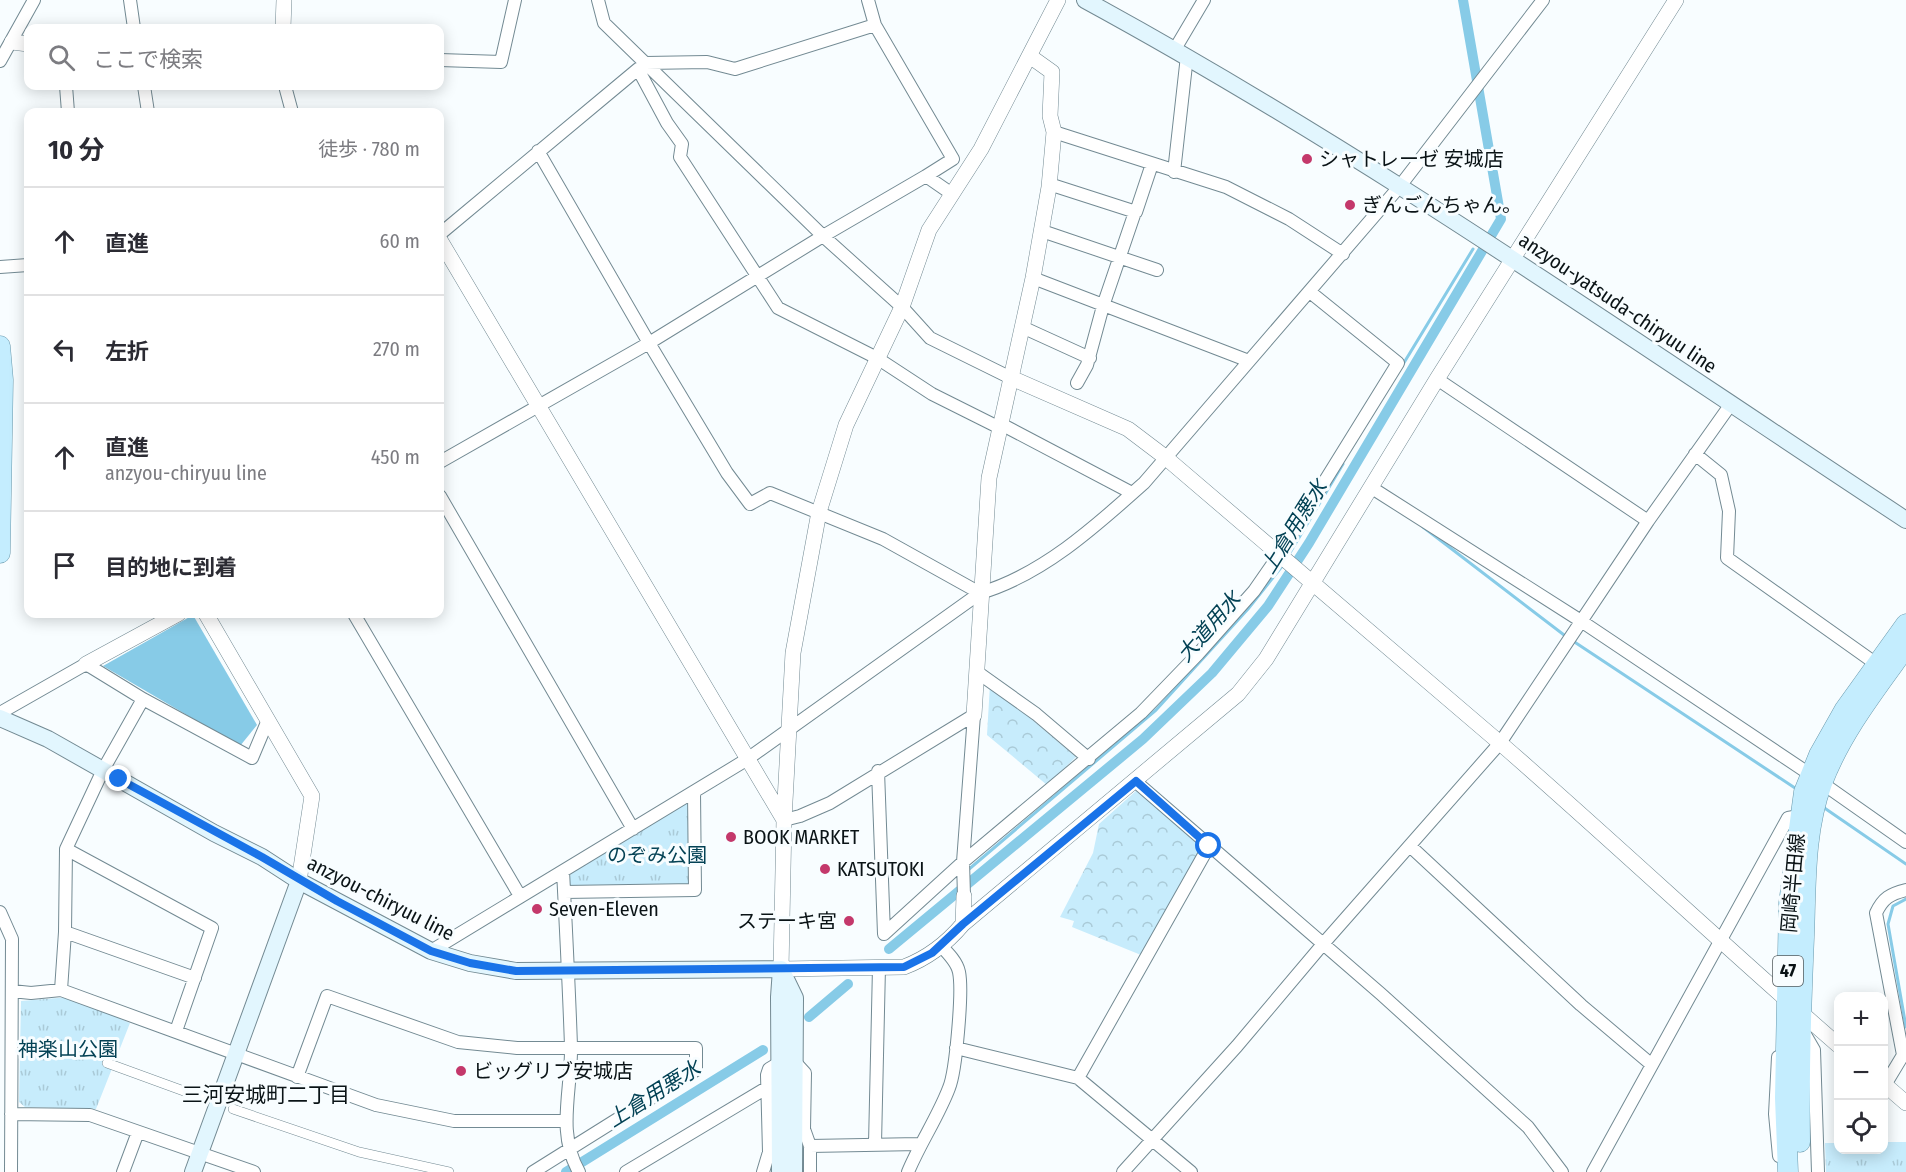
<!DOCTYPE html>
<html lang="ja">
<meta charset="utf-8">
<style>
body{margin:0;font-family:"Fira Sans Condensed","Noto Sans JP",sans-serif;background:#f2f2f3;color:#2b2b33}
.controls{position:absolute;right:18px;bottom:18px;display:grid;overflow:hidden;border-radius:12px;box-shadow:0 3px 15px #0003}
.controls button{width:54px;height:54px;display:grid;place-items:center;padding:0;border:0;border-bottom:2px solid #e1e1e2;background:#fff;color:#2b2b33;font:30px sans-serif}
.stop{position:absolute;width:18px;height:18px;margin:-14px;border:4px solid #1a73e8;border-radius:50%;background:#fff}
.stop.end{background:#1a73e8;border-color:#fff;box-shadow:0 2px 6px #0008}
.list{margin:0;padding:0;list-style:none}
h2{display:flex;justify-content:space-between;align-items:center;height:78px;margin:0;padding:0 24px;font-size:26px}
h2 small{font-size:20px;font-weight:400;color:#7c7c81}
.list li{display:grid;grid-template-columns:39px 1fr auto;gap:18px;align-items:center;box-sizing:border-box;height:108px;padding:0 24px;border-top:2px solid #e1e1e2}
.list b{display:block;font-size:22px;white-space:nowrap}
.list p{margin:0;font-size:20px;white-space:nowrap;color:#7c7c81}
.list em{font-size:20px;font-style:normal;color:#7c7c81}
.icon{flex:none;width:33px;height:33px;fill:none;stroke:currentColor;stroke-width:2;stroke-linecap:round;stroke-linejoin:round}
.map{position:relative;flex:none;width:1906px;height:1172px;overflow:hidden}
.search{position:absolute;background:#fff;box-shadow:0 3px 15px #0003;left:24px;top:24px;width:420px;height:66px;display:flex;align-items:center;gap:15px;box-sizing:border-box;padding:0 21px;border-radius:12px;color:#7c7c81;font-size:22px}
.panel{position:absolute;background:#fff;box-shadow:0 3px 15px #0003;left:24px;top:108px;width:420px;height:510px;border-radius:12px}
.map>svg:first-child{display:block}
.forest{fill:url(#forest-crowns)}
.park{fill:url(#park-tufts)}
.water{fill:#87cbe7}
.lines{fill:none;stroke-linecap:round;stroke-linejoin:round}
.stream{stroke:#87cbe7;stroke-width:3}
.canal{stroke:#87cbe7;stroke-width:10}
.pedestrian-casing{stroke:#738a93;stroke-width:10}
.minor-casing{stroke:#738a93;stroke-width:14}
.tertiary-casing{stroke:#738a93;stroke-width:16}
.secondary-casing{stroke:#738a93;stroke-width:18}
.primary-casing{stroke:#6a99ac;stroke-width:21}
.pedestrian{stroke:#fff;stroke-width:9}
.minor{stroke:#fff;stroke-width:12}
.tertiary{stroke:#fff;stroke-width:15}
.secondary{stroke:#e2f6fe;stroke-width:16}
.primary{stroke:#c4edfe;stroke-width:20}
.route{stroke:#1a73e8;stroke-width:8}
.poi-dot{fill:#c4386b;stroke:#f8fdff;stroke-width:2}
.labels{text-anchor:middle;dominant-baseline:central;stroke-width:6;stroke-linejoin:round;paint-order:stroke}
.shield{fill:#f8fdff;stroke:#51595c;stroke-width:1.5}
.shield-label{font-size:18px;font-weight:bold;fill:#0a1316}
.poi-label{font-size:20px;fill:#0a1316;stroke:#f8fdff;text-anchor:start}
.street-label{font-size:20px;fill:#0a1316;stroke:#f8fdff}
.park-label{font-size:20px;fill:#044255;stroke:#f8fdff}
.water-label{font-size:21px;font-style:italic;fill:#034255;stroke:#f8fdff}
.neighbourhood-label{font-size:21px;fill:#0a1316;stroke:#f8fdff}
</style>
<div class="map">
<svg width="1906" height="1172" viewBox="0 0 1906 1172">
<defs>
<pattern id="forest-crowns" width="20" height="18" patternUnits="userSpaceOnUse" patternTransform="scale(1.5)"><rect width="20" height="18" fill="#c7ecfc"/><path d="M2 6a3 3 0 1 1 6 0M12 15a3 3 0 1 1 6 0" fill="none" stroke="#aacad7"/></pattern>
<pattern id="park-tufts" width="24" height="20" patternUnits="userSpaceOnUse" patternTransform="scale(1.5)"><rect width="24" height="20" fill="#c7ecfc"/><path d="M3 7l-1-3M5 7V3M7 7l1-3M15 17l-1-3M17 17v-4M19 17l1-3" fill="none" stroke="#aacad7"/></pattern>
</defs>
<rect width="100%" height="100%" fill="#f8fdff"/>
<path class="forest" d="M990,684L1076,757L1047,785L987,735Z
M1137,790L1202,848L1141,955L1072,927L1074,921L1060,917L1093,853L1099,824Z"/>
<path class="park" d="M688,800L691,803L692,881L686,887H572L569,883L571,871Z
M70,997L130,1023L96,1109L25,1107L19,1102L21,1001Z
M1884,1142H1906V1172H1826L1825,1143H1838V1150H1884Z"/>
<path class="water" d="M193,615L257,725L240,746L103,666Z"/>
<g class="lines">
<path class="stream" d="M1402,366L1473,249
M1423,527L1568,638
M1288,556L1343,464
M1573,641L1798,790
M1823,807L1906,864
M968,870L1156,710L1248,609L1283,565
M1906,899L1893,906L1888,924L1906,1027"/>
<path class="canal" d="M889,949L1143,739L1212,673L1268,606L1309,543L1501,219L1463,0
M809,1017L848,984
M566,1172L763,1050"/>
<defs>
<path id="pedestrian" d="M107,1063L203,1098
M233,1109L359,1152L449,1172"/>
<path id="minor" d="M130,0L134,28
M598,0L604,23L823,236L902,307L930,338L1009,377
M868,0L875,25L953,159L926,176
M1175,49L1204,0
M440,60L501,62L515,0
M0,61L34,0
M642,66L646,63L707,62L735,69L875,25
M66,86L68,112
M144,86L148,112
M285,86L292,112
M1054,132L1226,187L1289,219L1343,254
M538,151L649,343L727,473L750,504L770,493L883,539L980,593
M1174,172L1187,56
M1049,184L1136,212L1152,164
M1042,231L1157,270
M440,234L638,69L667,123L682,144L680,157L778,308L877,358L932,394L998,427
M0,267L28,265
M1033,278L1249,361
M1022,327L1090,358
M1437,379L1648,521
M1077,383L1087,365L1103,306L1135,212
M999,423L1132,493
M1695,454L1721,475L1729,511L1727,558L1875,663
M440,462L649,343L823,236L926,176L952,194
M1372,488L1581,621L1811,775
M440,496L633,829
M354,614L520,896
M977,672L1036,714L1089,759
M0,713L86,664L143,699L252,758L268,720
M878,771L884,934L963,862L1141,713L1198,654L1254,591L1279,555L1398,363L1310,292
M1135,781L1381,994L1528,1127L1562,1172
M1822,783L1906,842
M784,820L800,816L830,803L974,715
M1410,846L1581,1005L1652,1065
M66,849L212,928L176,1031
M563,871C566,929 569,988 571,1046C572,1090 556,1132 579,1172
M564,892L695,890L694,792
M964,896L963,862L974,715
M0,912L12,939L11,1172
M65,932L195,978
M431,951L746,760L980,593C1042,575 1096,526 1144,483L1400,186L1543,0
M61,990L65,932L66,849L103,770L143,699
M12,991L31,993L61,990L376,1105L454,1121H564
M1803,1031L1814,1050L1818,1172
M956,1048L1078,1078L1191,1172
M1778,1057L1775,1114L1779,1156
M794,1061L805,1073L804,1129L810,1146V1172
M297,1077L327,996L458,1042L517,1048H696V1070L533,1172
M1078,1078L1209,846
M1885,1085L1903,1055L1876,913C1883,898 1890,894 1906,890
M11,1114L90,1115L254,1172
M875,1144L879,967
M810,1146L919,1144
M123,1172L138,1132
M626,1172L768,1087
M763,1172L769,1152L767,1075L769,1069L779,1063
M908,1172C920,1143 938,1117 949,1088C956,1071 963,991 959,972C957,962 948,953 941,946
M1123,1172L1237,1046L1323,944L1500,743L1648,521L1731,404
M1593,1172L1788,818L1799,816"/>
<path id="tertiary" d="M1058,0L981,149L929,230L902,307L846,425L819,512L793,653L784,820L781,969L904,967C928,958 947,943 963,924L1238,694L1266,659L1437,379L1676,0
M283,28L284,0
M12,42L28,44
M440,240L784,820
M1009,377L1128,429L1165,457C1277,552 1389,647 1500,743C1614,842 1724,946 1838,1045
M206,614L312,796L299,881
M86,664L178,614
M974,715L989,478L1033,278L1049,187L1054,132L1050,116L1052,72L1031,57
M963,924L964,896
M1884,1084L1906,1103"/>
<path id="secondary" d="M1085,0C1370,155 1635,342 1906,520
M0,718L48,739L214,833L262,857L299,881L431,951L470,963L516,971L781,969
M781,969L795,998L794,1172
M193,1172L299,881
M780,1172L779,997L781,969"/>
<path id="primary" d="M0,346L3,380L0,553
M1800,1142C1799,1074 1801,1005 1804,937C1806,886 1804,831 1822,783C1841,733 1875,690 1906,647
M1788,1172L1785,1098L1789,903L1804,792L1819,755L1845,709L1906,624"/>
</defs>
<use href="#pedestrian" class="pedestrian-casing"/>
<use href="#minor" class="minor-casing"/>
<use href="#tertiary" class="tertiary-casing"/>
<use href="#secondary" class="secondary-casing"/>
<use href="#primary" class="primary-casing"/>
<use href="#pedestrian" class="pedestrian"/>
<use href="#minor" class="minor"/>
<use href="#tertiary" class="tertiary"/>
<use href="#secondary" class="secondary"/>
<use href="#primary" class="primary"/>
</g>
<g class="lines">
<path class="route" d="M119,779L262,857L337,901L431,951L470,963L516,971L904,967L932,953L963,924L1136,781L1209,846"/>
</g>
<g class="poi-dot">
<circle cx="1307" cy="159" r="6"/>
<circle cx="1350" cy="205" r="6"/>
<circle cx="731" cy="837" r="6"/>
<circle cx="825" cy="869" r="6"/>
<circle cx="537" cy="909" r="6"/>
<circle cx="849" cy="921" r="6"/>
<circle cx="461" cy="1071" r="6"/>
</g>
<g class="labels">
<rect class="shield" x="1773" y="956" width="30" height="30" rx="4.5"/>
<g class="shield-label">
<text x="1788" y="971">47</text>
</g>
<g class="poi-label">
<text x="1319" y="159">シャトレーゼ 安城店</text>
<text x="1362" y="205">ぎんごんちゃん。</text>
<text x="743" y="837">BOOK MARKET</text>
<text x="837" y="869">KATSUTOKI</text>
<text x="549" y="909">Seven-Eleven</text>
<text x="837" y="921" text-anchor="end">ステーキ宮</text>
<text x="473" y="1071">ビッグリブ安城店</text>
</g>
<g class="street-label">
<text transform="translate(1618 303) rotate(34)">anzyou-yatsuda-chiryuu line</text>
<text transform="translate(1793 883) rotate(-85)">岡崎半田線</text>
<text transform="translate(381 898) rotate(27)">anzyou-chiryuu line</text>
</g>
<g class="park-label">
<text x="657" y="855">のぞみ公園</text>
<text x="68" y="1049">神楽山公園</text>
</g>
<g class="water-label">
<text transform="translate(1294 527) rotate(-58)">上倉用悪水</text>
<text transform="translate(1209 627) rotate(-49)">大道用水</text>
<text transform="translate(654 1094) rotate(-32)">上倉用悪水</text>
</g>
<g class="neighbourhood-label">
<text x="266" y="1095">三河安城町二丁目</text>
</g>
</g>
</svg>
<div class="controls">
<button>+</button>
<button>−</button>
<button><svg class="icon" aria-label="locate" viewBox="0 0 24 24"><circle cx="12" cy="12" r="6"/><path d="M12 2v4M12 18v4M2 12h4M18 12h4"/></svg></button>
</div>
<div class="stop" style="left:1209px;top:846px"></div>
<div class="stop end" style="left:119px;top:779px"></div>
<div class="search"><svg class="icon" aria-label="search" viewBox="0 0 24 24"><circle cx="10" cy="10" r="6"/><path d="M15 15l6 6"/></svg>ここで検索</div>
<section class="panel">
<h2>10 分<small>徒歩 · 780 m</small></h2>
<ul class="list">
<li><svg class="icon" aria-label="ahead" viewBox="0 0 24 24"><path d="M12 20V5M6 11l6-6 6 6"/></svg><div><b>直進</b></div><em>60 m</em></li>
<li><svg class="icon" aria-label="left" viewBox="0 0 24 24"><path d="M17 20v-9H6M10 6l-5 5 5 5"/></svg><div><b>左折</b></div><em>270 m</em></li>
<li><svg class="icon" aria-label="ahead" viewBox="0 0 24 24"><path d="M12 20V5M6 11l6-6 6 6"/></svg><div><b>直進</b><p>anzyou-chiryuu line</p></div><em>450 m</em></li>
<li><svg class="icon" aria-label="arrive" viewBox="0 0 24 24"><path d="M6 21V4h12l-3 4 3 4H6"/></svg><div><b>目的地に到着</b></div></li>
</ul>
</section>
</div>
